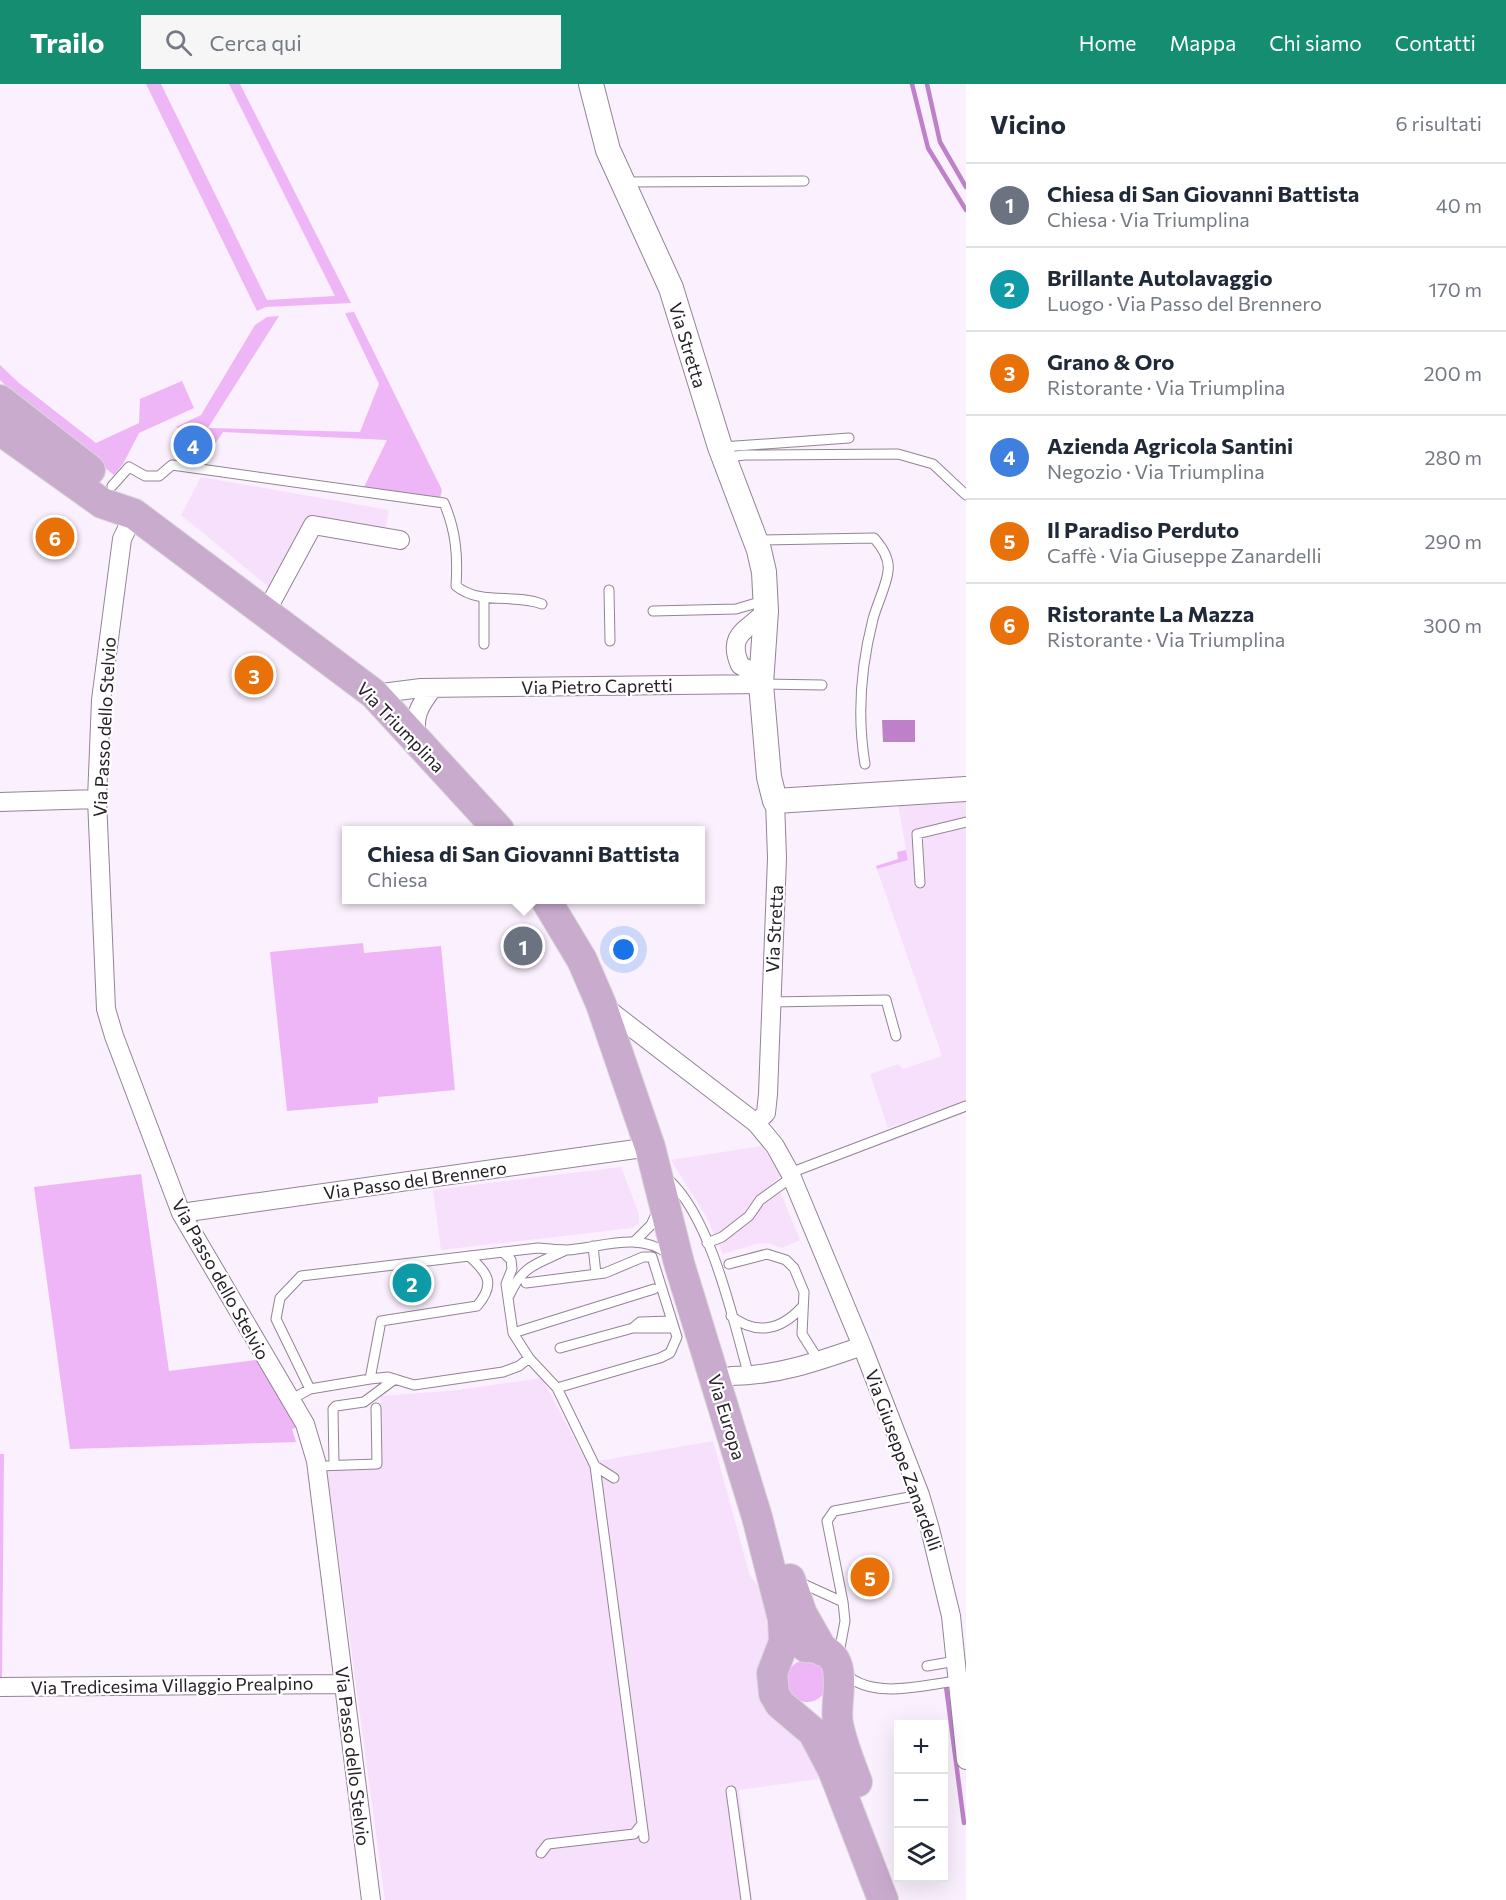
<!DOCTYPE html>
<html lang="it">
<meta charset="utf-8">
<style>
body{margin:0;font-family:Commissioner,sans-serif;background:#f6f6f7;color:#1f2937}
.controls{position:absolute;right:18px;bottom:18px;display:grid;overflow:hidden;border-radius:0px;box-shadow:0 6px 24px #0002}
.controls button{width:54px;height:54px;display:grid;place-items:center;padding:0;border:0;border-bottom:2px solid #e0e1e3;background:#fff;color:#1f2937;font:30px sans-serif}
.you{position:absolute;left:624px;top:866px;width:21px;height:21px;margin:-15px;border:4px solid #fff;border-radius:50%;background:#1a73e8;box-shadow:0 0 0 9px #1a73e833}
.badge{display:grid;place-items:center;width:39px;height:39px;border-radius:50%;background:#148d71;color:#fff;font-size:20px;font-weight:700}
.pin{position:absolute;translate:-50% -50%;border:3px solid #fff;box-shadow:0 2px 6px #0006}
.popup{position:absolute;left:342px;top:742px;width:363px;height:78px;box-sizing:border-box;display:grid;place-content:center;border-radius:0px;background:#fff;filter:drop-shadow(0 2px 4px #0005);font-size:20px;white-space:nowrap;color:#747a83}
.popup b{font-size:22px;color:#1f2937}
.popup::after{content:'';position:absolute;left:50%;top:100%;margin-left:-12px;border:12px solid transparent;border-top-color:#fff}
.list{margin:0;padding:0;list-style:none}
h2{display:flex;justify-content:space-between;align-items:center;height:78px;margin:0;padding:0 24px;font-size:26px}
h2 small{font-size:20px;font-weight:400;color:#747a83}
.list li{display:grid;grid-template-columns:39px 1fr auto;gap:18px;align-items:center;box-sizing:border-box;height:84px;padding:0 24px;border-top:2px solid #e0e1e3}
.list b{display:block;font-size:22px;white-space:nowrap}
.list p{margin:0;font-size:20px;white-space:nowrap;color:#747a83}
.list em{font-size:20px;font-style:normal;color:#747a83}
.icon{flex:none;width:33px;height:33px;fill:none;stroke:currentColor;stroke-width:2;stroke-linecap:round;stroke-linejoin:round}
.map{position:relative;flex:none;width:966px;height:1816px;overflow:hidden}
header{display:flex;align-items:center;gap:36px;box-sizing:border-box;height:84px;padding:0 30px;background:#148d71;color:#fff}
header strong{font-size:28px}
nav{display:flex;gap:33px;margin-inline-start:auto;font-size:21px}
.search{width:420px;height:54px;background:#f6f6f7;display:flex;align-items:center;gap:15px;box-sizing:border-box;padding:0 21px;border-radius:0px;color:#747a83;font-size:22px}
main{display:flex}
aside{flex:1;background:#fff}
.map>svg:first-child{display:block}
.built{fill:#f7e0fb}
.green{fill:#eeb6f7}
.water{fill:#be81c9}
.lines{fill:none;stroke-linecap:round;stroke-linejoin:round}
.stream{stroke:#be81c9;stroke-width:4.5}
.service-casing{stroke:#948396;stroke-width:11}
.minor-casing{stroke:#948396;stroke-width:20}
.tertiary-casing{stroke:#948396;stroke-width:26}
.primary-casing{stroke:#d8d7d8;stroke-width:32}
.service{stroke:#fff;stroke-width:9}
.minor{stroke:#fff;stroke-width:18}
.tertiary{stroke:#fff;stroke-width:24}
.primary{stroke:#c9abce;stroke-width:30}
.labels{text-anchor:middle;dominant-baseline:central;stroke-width:4.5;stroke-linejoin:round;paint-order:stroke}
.street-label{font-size:18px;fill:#272028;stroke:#fff}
</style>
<header>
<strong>Trailo</strong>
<div class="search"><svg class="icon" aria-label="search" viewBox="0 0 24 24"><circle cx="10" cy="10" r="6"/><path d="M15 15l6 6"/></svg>Cerca qui</div>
<nav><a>Home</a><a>Mappa</a><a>Chi siamo</a><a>Contatti</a></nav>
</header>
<main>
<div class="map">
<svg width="966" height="1816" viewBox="0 0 966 1816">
<rect width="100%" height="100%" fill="#fbf0fd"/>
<path class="built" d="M201,393L389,426L385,448L309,437L270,504L181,431Z
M966,717V1017L888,1044L870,990L898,980L903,985L942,972L877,785L908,776L898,721Z
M762,1062L782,1092L771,1099L781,1110L800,1156L782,1164L768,1159L756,1160L723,1170L706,1132L671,1076Z
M621,1083L639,1130V1139L632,1144L441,1166L433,1106Z
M542,1294L587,1379L713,1357L750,1492L764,1508L775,1562L807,1651L819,1695L739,1706L752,1816H385L327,1387L382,1383L381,1312L450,1307Z"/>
<path class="green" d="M146,0H161L267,216L335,212L229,0H240L351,219L266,223L257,227Z
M354,228L442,406L440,414L364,403L387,356L223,348L215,360L176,343L201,331L255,241L267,233L279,232L208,344L360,348L379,300L345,229Z
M0,281L19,299L96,359L139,339L140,315L182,297L194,324L139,349L123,380L114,391L34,329L0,296Z
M906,766L908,776L877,785L876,782L898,775L897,768Z
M363,859L364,869L441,862L455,1006L378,1013V1019L287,1027L270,868Z
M141,1090L169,1287L256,1276L283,1317L296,1344L292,1345L296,1358L70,1365L34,1103Z
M0,1370H4L2,1593H0Z
M786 1597a21 21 0 1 1 42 0a21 21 0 1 1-42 0Z"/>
<path class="water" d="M882,636H915V658H883Z"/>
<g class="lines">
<path class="stream" d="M912,0L928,64L966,126
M927,0L940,58L966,103
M946,1602L964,1739"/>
<defs>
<path id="service" d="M624,98L804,97
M722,363L849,354
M726,373L745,371L898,370L933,380L966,411
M112,402L129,383L145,392H159L172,381L444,419C456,447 458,472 456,502C481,522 514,509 542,520
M757,456L874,454C882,463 890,474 888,487C887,500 877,520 873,535C861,582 857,632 865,680
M609,506L610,557
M484,514V560
M653,527L736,525L763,517
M763,600L822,601
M920,799L917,750L966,738
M770,918L886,916L896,952
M790,1089L966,1022
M669,1096C712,1136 733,1236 749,1292
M635,1157L651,1141L658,1126
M707,1159L722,1153L749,1132L760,1116L792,1093
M593,1162L596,1190
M503,1168L511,1176L512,1185L506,1200L513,1249L529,1274L557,1304L595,1382L644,1754
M729,1180L767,1170L786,1176L794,1184L804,1208L802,1250L819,1277
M526,1199L605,1189L643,1173H652L677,1253L670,1269L660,1274L557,1304
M509,1212C523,1181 535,1181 564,1167
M731,1232C757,1252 781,1246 802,1223
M633,1244H674
M513,1249L654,1205
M560,1264L633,1244L640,1238L671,1237
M370,1295L381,1237L477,1222C496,1200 488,1189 469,1172
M310,1305L276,1235L280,1214L301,1192L538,1164C548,1165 558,1166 567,1166C600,1164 639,1147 668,1170
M290,1316L310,1305L370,1295L388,1293L414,1301L503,1288L519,1282L529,1274
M334,1381L333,1325L336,1322L364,1318L395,1295
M317,1382L377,1380L376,1324
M595,1382L614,1394
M799,1498L843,1518L845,1537L839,1569
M843,1518L827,1437L834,1427L920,1411
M927,1582L956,1577
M845,1590C875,1616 921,1601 957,1597
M731,1707L746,1816
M541,1769L548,1760L634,1750L642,1740"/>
<path id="minor" d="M134,430L122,455L101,616L97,715L106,925L114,952L181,1129L305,1340L316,1377L371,1816
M266,528L313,441L400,456
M761,588H752L740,581C726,549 749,546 766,527
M374,610L421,604L761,600
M417,654C413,632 419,622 433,604
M0,718L97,715
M605,923L756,1039L775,1062L790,1089L862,1262L920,1411L930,1445L951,1532L966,1676
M756,1039L766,1029L768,1010L777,774L775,717
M181,1129L650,1063
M731,1292C777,1292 819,1277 862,1262
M0,1603L344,1600"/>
<path id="tertiary" d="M591,0L608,66L671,204L720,363L759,466L764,488L766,527L761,600L769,693L775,717L966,705"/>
<path id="primary" d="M0,316L90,386
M0,346L102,419L134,430L374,610L499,746
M546,816L582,876L601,920L650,1063L679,1179L757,1433L783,1535L784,1558L772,1589L774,1610L780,1620L813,1648L833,1686L883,1816
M790,1495L802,1530L823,1567
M806,1563C856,1564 833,1613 838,1640C842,1660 850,1679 857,1698"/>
</defs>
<use href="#service" class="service-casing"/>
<use href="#minor" class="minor-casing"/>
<use href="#tertiary" class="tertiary-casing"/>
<use href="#primary" class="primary-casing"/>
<use href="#service" class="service"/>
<use href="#minor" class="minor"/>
<use href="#tertiary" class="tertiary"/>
<use href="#primary" class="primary"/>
</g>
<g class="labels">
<g class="street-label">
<text transform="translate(688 261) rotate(73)">Via Stretta</text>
<text transform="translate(597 602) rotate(-1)">Via Pietro Capretti</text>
<text transform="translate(104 643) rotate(-87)">Via Passo dello Stelvio</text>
<text transform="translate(401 643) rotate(46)">Via Triumplina</text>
<text transform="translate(774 845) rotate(-87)">Via Stretta</text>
<text transform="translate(415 1096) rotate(-8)">Via Passo del Brennero</text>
<text transform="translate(221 1195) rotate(61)">Via Passo dello Stelvio</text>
<text transform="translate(727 1333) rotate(73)">Via Europa</text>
<text transform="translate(904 1376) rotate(70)">Via Giuseppe Zanardelli</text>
<text transform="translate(172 1601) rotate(-1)">Via Tredicesima Villaggio Prealpino</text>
<text transform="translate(353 1672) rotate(83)">Via Passo dello Stelvio</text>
</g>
</g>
</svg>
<div class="controls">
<button>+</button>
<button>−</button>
<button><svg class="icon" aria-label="layers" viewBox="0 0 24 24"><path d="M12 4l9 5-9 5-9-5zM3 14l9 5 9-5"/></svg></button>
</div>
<div class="you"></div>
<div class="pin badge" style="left:523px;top:862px;background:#6b7280">1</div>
<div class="popup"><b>Chiesa di San Giovanni Battista</b>Chiesa</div>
<div class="pin badge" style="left:412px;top:1199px;background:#0f9aa8">2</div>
<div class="pin badge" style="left:254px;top:591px;background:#e8710a">3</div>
<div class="pin badge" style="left:193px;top:361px;background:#3f7fe0">4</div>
<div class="pin badge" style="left:870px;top:1493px;background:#e8710a">5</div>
<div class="pin badge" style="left:55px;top:453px;background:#e8710a">6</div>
</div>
<aside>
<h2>Vicino<small>6 risultati</small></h2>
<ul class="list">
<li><span class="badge" style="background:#6b7280">1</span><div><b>Chiesa di San Giovanni Battista</b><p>Chiesa · Via Triumplina</p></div><em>40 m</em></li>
<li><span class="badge" style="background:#0f9aa8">2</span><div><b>Brillante Autolavaggio</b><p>Luogo · Via Passo del Brennero</p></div><em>170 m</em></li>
<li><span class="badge" style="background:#e8710a">3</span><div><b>Grano &amp; Oro</b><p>Ristorante · Via Triumplina</p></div><em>200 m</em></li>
<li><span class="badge" style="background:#3f7fe0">4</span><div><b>Azienda Agricola Santini</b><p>Negozio · Via Triumplina</p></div><em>280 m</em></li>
<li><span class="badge" style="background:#e8710a">5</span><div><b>Il Paradiso Perduto</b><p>Caffè · Via Giuseppe Zanardelli</p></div><em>290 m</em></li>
<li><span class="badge" style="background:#e8710a">6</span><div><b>Ristorante La Mazza</b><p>Ristorante · Via Triumplina</p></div><em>300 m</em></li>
</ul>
</aside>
</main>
